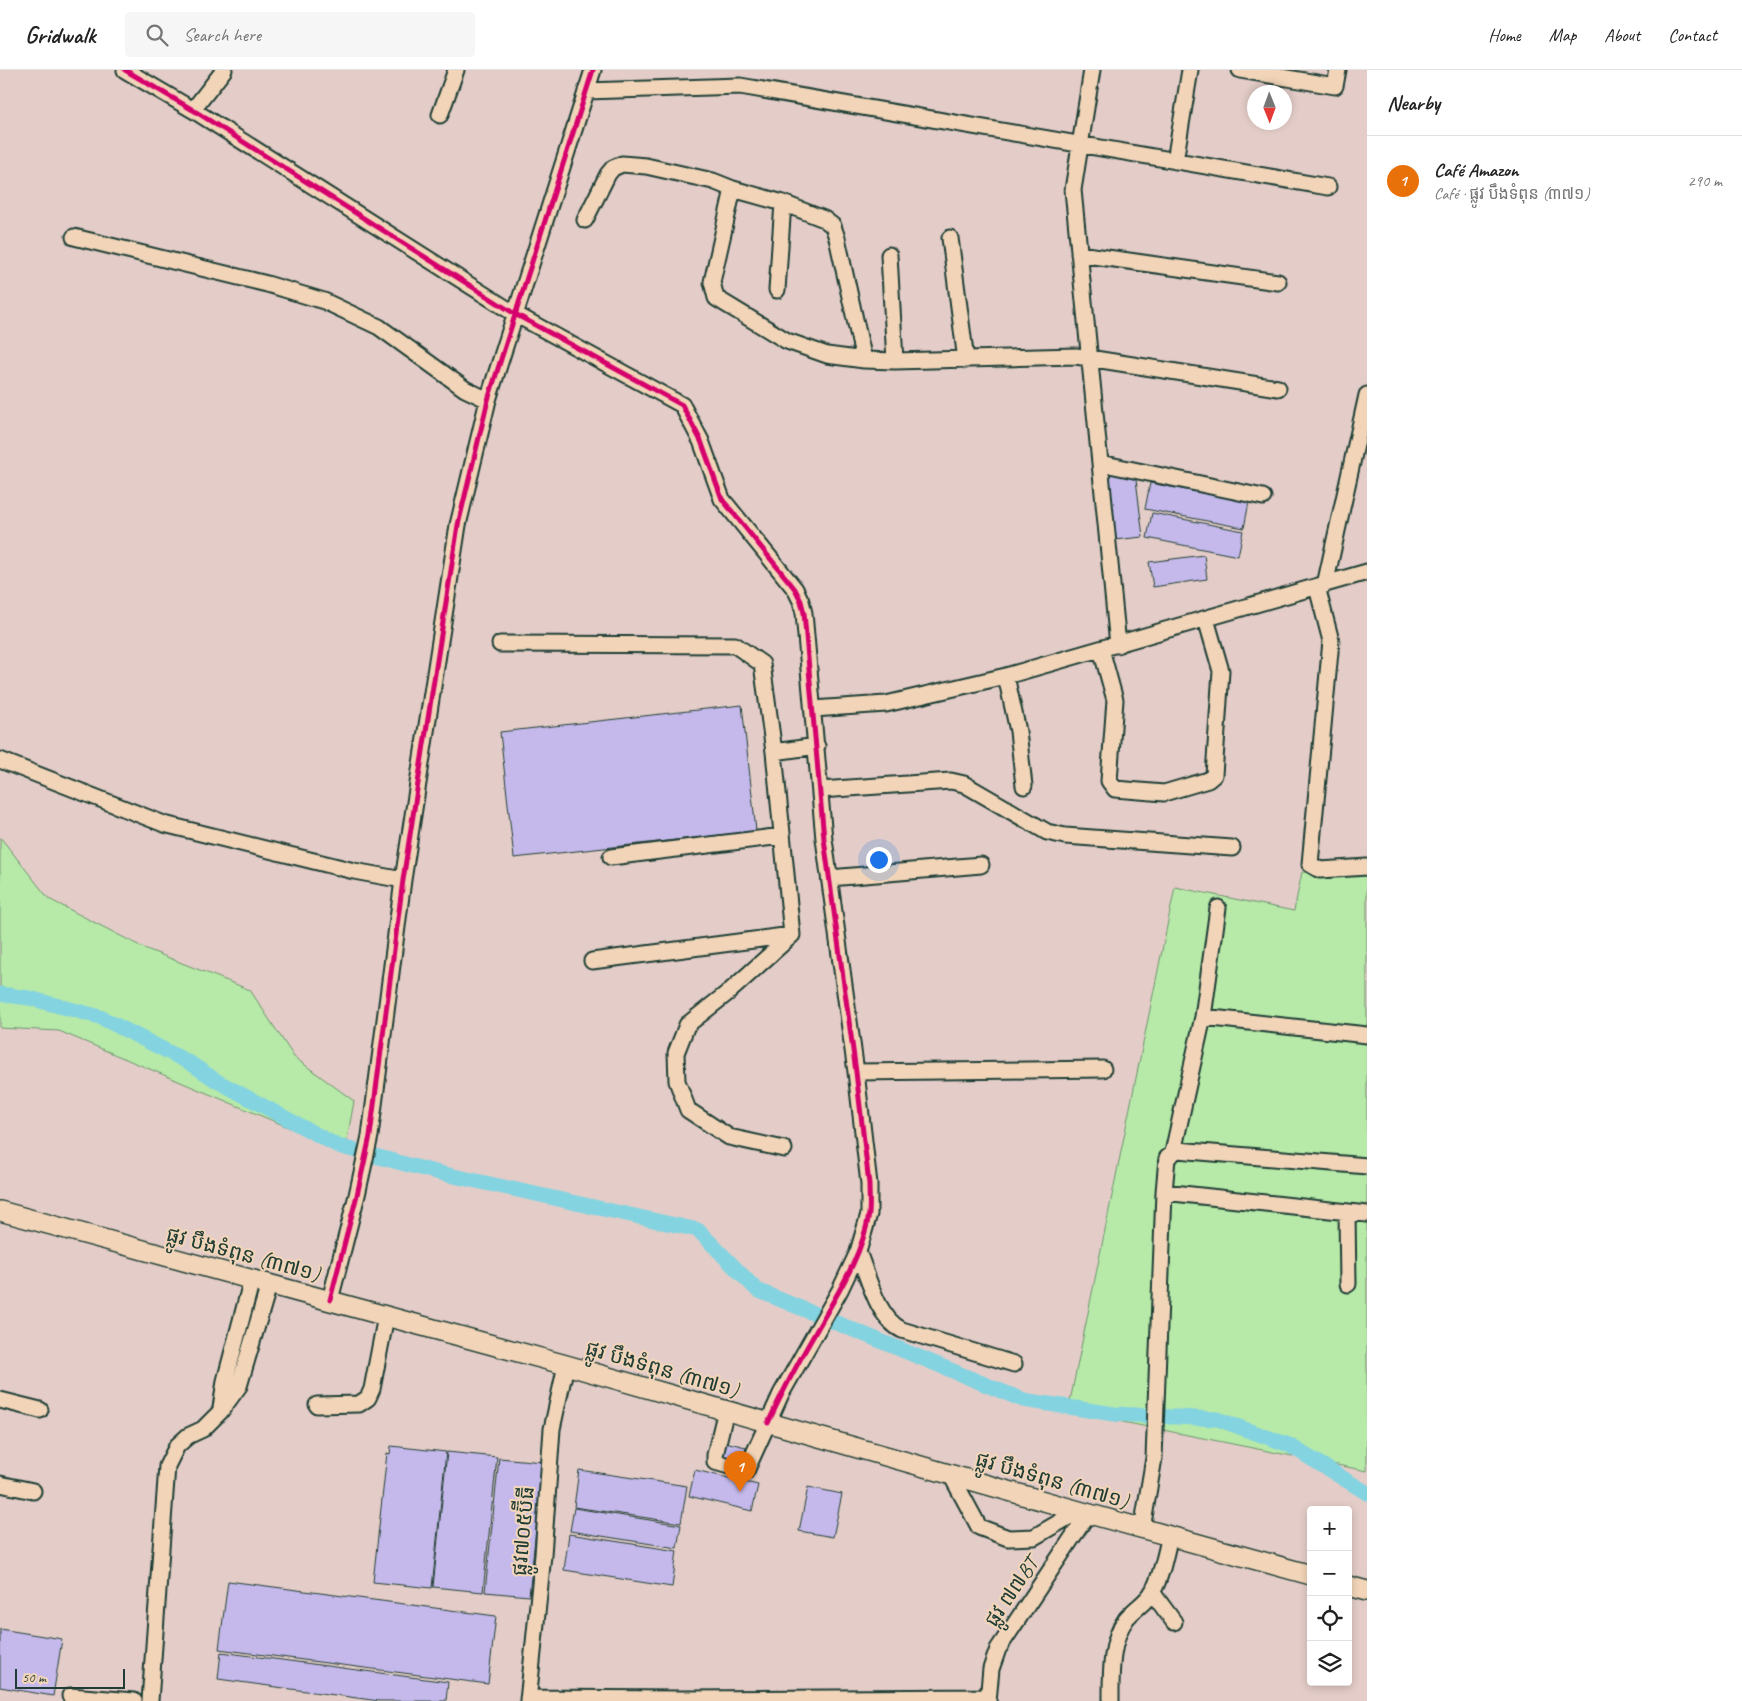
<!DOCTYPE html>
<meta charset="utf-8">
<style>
body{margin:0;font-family:Caveat,"Noto Sans Khmer",sans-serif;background:#f6f6f6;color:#222}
.controls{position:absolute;right:15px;bottom:15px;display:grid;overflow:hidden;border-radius:5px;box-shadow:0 2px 8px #0003}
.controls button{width:45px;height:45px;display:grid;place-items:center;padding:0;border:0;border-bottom:1px solid #e0e0e0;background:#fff;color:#222;font:25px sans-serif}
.compass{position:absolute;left:1247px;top:15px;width:45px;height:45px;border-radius:50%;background:#fff;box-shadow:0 2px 8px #0003;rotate:179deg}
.scale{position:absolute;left:15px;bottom:12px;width:110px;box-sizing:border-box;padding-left:5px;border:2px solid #1f3d34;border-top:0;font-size:14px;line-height:18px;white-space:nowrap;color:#1f3d34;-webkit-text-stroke:4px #f2d5b9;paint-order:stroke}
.you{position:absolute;left:878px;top:789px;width:18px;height:18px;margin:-12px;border:4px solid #fff;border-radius:50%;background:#1a73e8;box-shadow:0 0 0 8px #1a73e833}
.badge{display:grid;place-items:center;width:32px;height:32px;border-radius:50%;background:#1a73e8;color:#fff;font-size:16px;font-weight:700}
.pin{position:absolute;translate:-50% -41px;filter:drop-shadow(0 1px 2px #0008)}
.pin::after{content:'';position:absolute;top:26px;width:18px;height:15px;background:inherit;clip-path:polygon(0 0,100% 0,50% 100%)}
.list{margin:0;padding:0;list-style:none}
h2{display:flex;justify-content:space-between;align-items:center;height:65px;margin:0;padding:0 20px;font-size:21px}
h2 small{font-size:16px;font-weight:400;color:#767676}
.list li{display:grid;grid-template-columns:32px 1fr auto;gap:15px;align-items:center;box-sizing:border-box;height:90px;padding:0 20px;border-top:1px solid #e0e0e0}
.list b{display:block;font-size:19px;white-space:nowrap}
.list p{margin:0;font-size:16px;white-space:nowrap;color:#767676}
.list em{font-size:16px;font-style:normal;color:#767676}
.icon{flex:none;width:28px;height:28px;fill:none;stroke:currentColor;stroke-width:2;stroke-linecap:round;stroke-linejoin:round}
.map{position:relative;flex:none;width:1367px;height:1631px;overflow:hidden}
header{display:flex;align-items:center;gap:30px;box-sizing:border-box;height:70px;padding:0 25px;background:#fff;border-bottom:1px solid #e0e0e0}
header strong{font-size:24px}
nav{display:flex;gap:28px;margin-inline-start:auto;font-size:18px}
.search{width:350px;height:45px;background:#f6f6f6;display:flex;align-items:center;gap:12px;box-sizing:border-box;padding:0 18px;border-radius:5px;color:#767676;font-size:19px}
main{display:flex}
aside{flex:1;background:#fff}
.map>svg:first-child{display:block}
.green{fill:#b7e9a8;stroke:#6b936e}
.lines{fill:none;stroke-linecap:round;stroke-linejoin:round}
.canal{stroke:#84d3e0;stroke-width:15}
.building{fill:#c5b9eb;stroke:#1f3d34}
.minor-casing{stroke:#1f3d34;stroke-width:19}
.major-casing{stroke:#1f3d34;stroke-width:22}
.minor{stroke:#f2d5b9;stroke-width:15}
.major{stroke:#f2d5b9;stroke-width:19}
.cycleway-casing{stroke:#f2d5b9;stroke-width:8}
.cycleway{stroke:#d6006c;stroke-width:5}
.labels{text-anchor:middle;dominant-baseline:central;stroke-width:4;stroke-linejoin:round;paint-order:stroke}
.street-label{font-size:21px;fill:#1f3d34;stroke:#f2d5b9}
</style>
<header>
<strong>Gridwalk</strong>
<div class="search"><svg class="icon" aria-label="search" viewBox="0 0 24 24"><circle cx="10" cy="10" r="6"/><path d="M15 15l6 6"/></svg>Search here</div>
<nav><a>Home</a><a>Map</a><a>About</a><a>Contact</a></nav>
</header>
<main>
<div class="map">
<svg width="1367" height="1631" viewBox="0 0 1367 1631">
<rect width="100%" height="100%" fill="#e4cdc8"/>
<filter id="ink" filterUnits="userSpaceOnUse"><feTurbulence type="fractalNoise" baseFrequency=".02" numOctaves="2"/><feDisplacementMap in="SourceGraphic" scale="10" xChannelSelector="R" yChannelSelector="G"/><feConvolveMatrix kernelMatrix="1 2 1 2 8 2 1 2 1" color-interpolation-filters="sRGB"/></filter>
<g filter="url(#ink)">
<path class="green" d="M0,767L49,829L144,878L250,920L294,987L354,1031L345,1081L59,961L0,958Z
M1302,802L1367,805V1401L1068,1341L1175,817L1294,841Z"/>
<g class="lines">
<path class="canal" d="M0,924L29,928L100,947L190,993L217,1011L338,1076L431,1101L698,1160L757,1220L1023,1330L1114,1344L1217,1349L1289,1375L1367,1423"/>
</g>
<path class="building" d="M1135,401L1143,467L1114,470L1107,404Z
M1150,413L1249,432L1244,458L1145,439Z
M1152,443L1243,461L1238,486L1147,468Z
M1204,485L1207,509L1153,517L1149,492Z
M742,635L756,761L514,788L500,662Z
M725,1372L746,1377L741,1397L720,1391Z
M391,1376L446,1382L432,1518L373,1512L387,1383L390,1384Z
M447,1382L497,1387L483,1522L433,1517Z
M499,1388L543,1392L529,1526L485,1522Z
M579,1400L687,1416L681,1453L574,1437Z
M695,1400L758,1415L752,1441L689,1426Z
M808,1417L842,1424L833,1467L799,1461Z
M574,1438L681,1455L677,1478L570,1461Z
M569,1464L677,1481L672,1517L564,1500Z
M228,1511L496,1546L488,1614L219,1579Z
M0,1559L62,1569L53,1626L0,1617Z
M221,1582L448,1612L446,1631H379L218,1609Z"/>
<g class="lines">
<defs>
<path id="minor" d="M125,0L193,40L515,244L682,335L701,371L722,429L795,519L801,531L804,543L824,769L856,1002L869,1114V1144L858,1182L840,1220L781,1324L746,1401L715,1392V1385L726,1340
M1092,0L1073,120L1118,575
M1240,0L1335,16L1338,0
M586,21L740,16L1328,117
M193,40L224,0
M440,45L456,0
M1175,91L1190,0
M733,119L712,212L716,228L787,271L827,285L864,290L895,291L1076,286L1278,318
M585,150L608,104L613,98L622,94L646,96L713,111L733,119L783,133L824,149L833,156L837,168L864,290
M74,167L267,214L324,231L379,257L465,319L488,330
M950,168L966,290
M1079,184L1278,212
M889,185L895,291
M777,220L783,133
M1100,393L1263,427
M1325,515L1367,325
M1317,517L1331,571L1310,794L1320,800L1367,797
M500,574L735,575L762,594L774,682L792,865L730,921L687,955L676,983L677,1011L688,1040L729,1067L784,1079
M1101,579L1115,630L1109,711L1115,719L1164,723L1208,710L1214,705L1221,601L1206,549
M1006,606L1018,661L1024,716
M813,639L886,634L1006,606L1367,502
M774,682L817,676
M0,690L164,754L354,801L403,810
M820,720L951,711L964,714L1047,762L1065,766L1232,778
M611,787L782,766
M830,808L981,795
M592,891L792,865
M1203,947L1367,965
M856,1002L1103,999
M1173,1082L1203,947L1218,838
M1164,1122L1167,1088L1177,1080L1367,1096
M1347,1142L1348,1214
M858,1182C868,1206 877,1248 902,1260L1014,1294
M330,1230L357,1125L370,1066L403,810L458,455L488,330L593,0
M0,1330L40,1340
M317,1335L359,1334L368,1328L372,1319L386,1246
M221,1338L225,1311L252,1209
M951,1405L979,1457L1008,1468L1034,1467L1079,1441
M0,1414L33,1421
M1142,1459L1154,1388L1164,1122L1367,1144
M1152,1522L1174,1552
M70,1626L134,1631
M528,1628L681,1629L988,1627
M150,1631L167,1396L177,1376L188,1366L203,1359L220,1342L239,1316L269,1215
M528,1631L543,1485L552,1359L566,1295
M988,1631L991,1599L998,1579L1088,1444
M1111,1631C1111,1606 1110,1571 1126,1549C1134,1539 1147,1532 1153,1521C1162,1505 1165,1485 1170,1466"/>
<path id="major" d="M0,1141L566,1295L1079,1441L1311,1505
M1348,1516L1367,1521"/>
</defs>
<use href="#minor" class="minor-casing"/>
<use href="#major" class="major-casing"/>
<use href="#minor" class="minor"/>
<use href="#major" class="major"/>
<defs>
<path id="cycleway" d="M125,0L193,40L515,244L682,335L701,371L722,429L795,519L801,531L804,543L824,769L856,1002L869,1114C869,1124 870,1134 869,1144C862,1188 835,1227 814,1265C797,1294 782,1323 768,1353
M330,1230L357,1125L370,1066L403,810L458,455L488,330L593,0"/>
</defs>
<use href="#cycleway" class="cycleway-casing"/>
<use href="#cycleway" class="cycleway"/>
</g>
</g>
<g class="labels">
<g class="street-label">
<text transform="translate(243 1184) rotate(15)">ផ្លូវ បឹងទំពុន (៣៧១)</text>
<text transform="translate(662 1299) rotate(16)">ផ្លូវ បឹងទំពុន (៣៧១)</text>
<text transform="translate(1052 1410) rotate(16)">ផ្លូវ បឹងទំពុន (៣៧១)</text>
<text transform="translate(523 1461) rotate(-85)">ផ្លូវ៧០៥ប៊ីធី</text>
<text transform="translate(1011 1522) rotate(-56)">ផ្លូវ ៧៧BT</text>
</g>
</g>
</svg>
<div class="controls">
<button>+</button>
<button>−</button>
<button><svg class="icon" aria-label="locate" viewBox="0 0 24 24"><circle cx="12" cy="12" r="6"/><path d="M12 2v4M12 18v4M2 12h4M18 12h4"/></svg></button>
<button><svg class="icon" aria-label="layers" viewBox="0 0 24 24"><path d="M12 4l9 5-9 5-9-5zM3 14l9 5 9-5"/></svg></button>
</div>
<svg class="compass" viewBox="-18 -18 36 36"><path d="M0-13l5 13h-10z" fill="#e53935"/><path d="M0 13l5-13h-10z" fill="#767676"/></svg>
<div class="scale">50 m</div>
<div class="you"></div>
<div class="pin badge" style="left:740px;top:1422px;background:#e8710a">1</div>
</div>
<aside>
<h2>Nearby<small></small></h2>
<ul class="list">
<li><span class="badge" style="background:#e8710a">1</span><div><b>Café Amazon</b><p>Café · ផ្លូវ បឹងទំពុន (៣៧១)</p></div><em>290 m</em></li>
</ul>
</aside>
</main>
